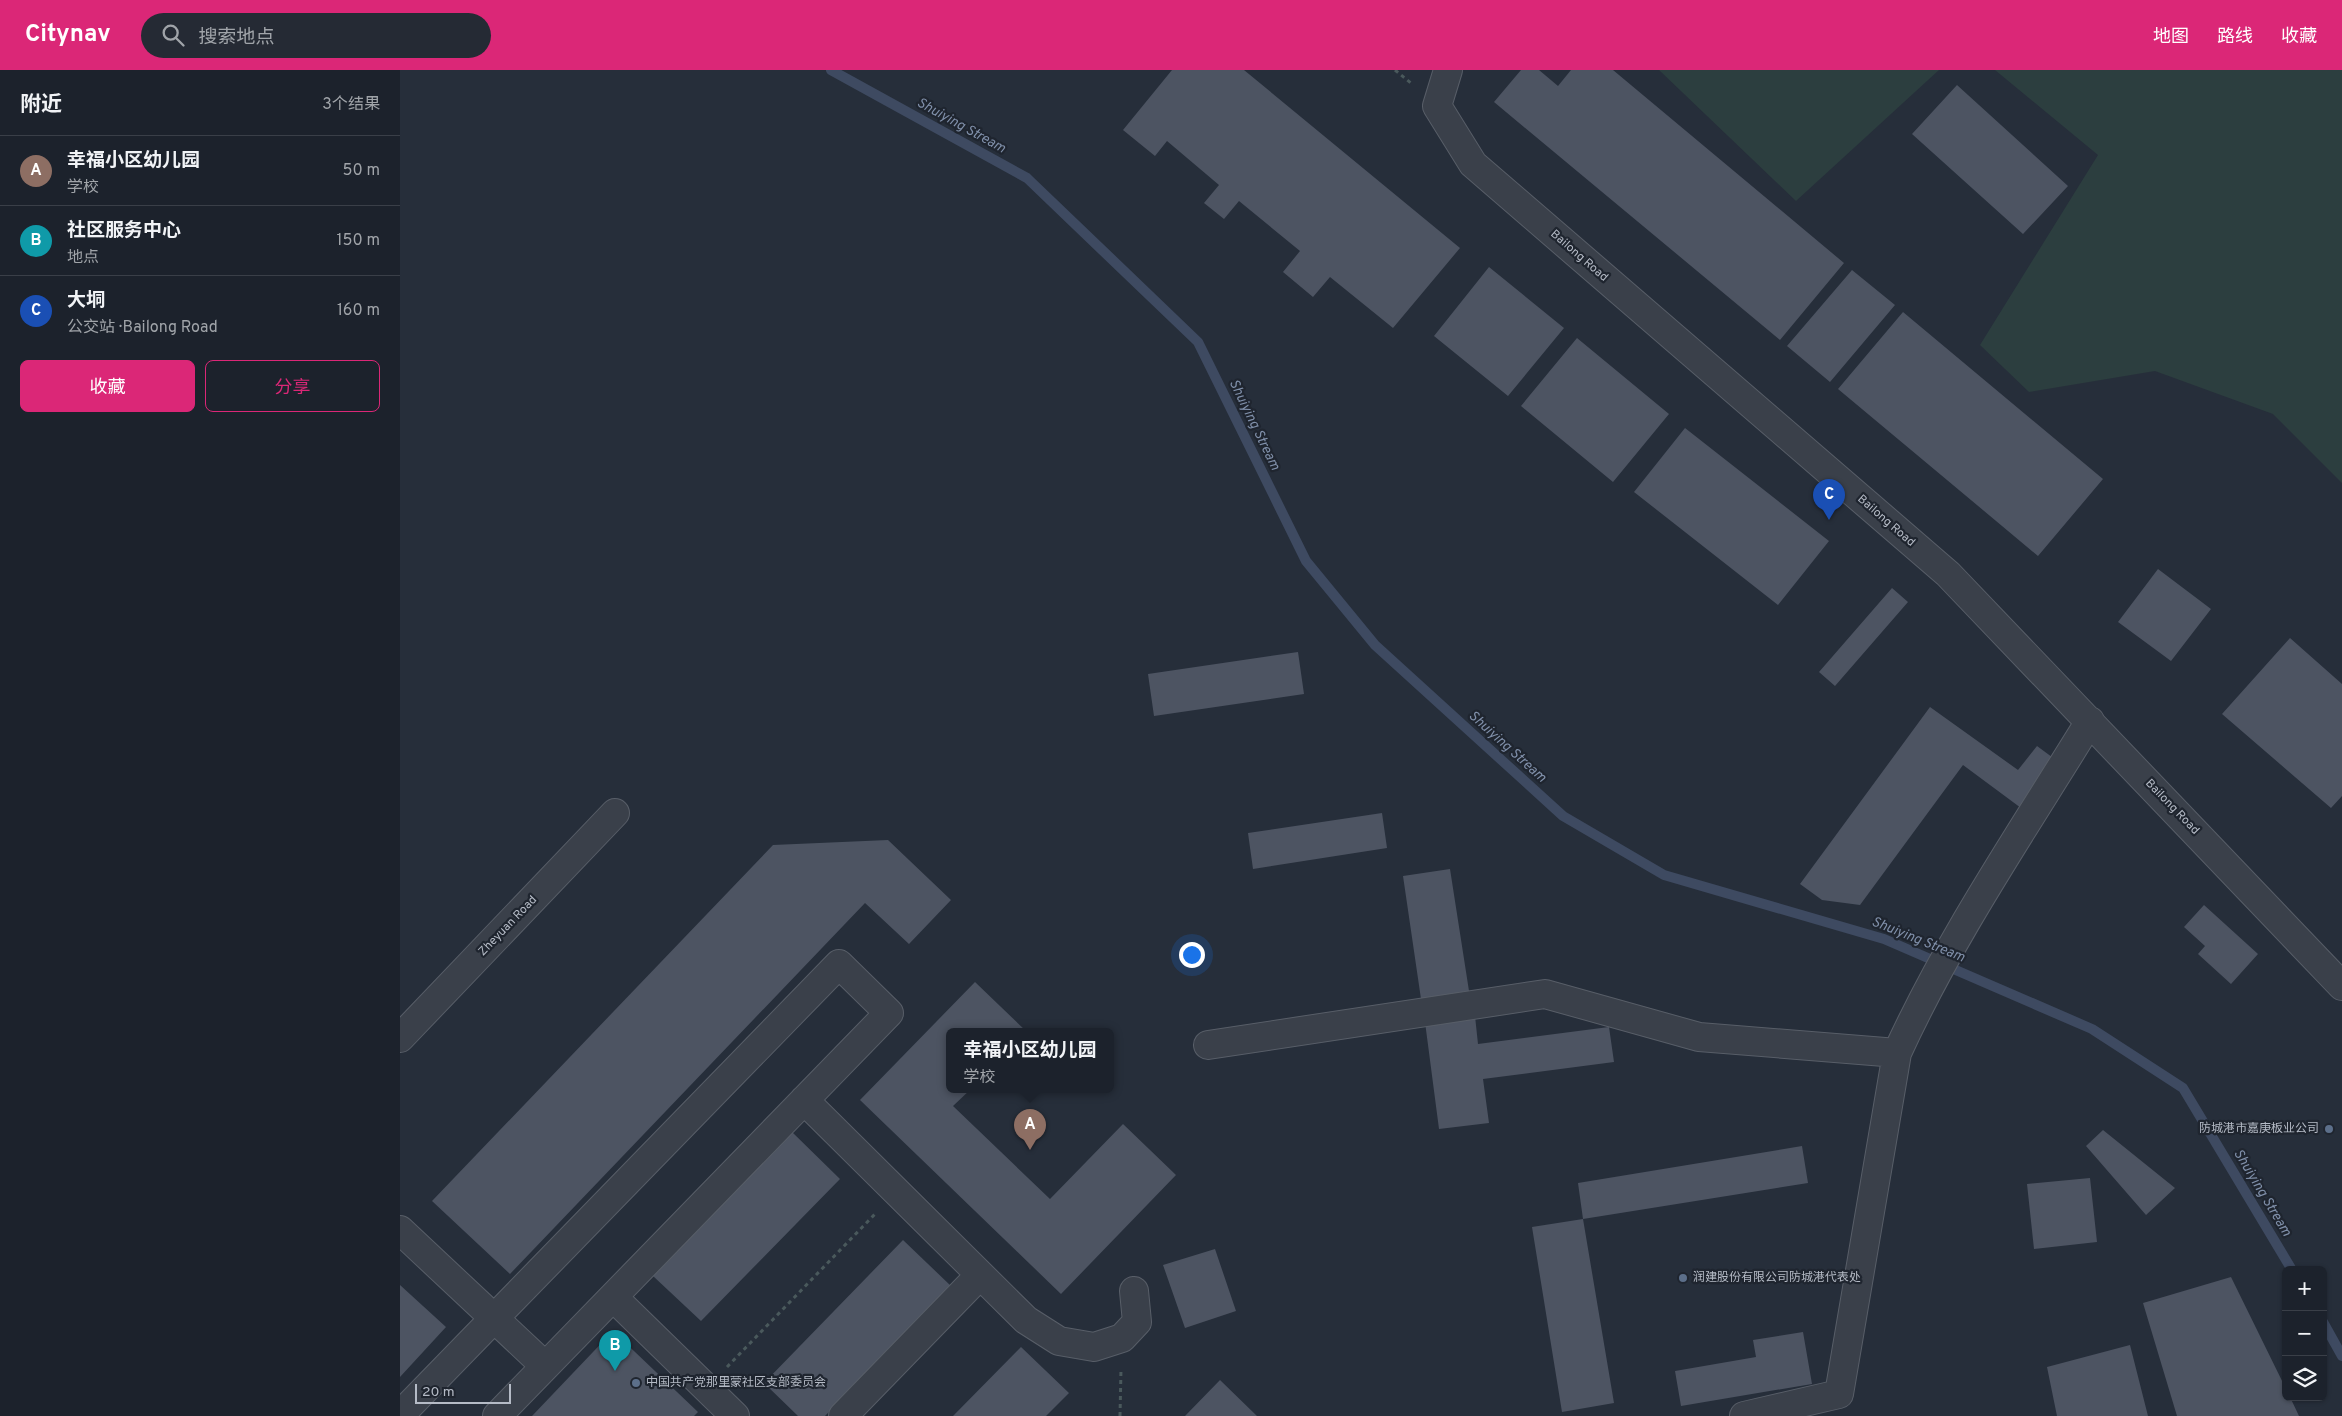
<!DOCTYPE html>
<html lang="zh">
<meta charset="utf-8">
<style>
body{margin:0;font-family:Overpass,"Noto Sans SC",sans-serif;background:#252a34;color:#f1f3f6}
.controls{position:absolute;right:15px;bottom:15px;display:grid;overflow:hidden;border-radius:8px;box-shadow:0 1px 4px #0004}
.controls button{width:45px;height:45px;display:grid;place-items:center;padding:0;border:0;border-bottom:1px solid #3a3f48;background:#1c222c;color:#f1f3f6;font:25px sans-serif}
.scale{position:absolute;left:15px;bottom:12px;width:96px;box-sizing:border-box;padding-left:5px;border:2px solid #b5bbc6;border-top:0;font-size:14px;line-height:18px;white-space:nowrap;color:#b5bbc6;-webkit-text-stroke:4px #1f252f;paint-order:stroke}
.you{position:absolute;left:791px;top:884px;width:18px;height:18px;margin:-12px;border:4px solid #fff;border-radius:50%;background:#1a73e8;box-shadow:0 0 0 8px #1a73e833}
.badge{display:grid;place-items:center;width:32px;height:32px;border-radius:50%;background:#db2777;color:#fff;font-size:16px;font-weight:700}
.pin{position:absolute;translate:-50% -41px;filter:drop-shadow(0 1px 2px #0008)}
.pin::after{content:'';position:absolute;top:26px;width:18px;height:15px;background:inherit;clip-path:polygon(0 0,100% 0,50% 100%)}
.popup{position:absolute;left:546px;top:958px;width:168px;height:65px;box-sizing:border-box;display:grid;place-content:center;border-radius:8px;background:#1c222c;filter:drop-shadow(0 1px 4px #0005);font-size:16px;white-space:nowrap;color:#a0a4a9}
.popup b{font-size:19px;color:#f1f3f6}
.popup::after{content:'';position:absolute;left:50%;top:100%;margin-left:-10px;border:10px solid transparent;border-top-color:#1c222c}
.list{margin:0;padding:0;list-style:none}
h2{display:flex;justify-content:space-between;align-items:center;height:65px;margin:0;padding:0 20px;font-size:21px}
h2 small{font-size:16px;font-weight:400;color:#a0a4a9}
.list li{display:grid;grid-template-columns:32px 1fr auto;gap:15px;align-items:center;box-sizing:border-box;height:70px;padding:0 20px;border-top:1px solid #3a3f48}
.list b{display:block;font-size:19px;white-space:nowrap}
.list p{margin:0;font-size:16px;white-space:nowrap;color:#a0a4a9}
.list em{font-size:16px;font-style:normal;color:#a0a4a9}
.actions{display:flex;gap:10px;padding:15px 20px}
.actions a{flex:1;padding:11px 0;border:1px solid #db2777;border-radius:8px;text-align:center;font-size:18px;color:#db2777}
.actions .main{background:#db2777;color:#fff}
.icon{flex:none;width:28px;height:28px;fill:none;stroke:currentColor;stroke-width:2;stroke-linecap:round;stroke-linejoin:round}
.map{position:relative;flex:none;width:1942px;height:1346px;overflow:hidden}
header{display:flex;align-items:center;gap:30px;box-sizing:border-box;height:70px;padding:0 25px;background:#db2777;color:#fff}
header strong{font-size:24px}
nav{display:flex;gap:28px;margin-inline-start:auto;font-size:18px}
.search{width:350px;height:45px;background:#252a34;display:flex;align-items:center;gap:12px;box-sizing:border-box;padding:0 18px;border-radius:28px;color:#a0a4a9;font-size:19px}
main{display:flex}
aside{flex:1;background:#1c222c}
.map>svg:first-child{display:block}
.green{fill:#2c3e3f}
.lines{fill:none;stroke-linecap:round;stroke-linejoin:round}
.stream{stroke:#3e4a61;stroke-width:10}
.building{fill:#4d5462}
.minor-casing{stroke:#585e68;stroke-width:30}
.path{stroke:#4a595c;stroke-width:3;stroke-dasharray:4 4;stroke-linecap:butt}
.minor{stroke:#3a404a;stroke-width:28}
.service-dot{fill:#5c6f8a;stroke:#1f252f;stroke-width:2}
.labels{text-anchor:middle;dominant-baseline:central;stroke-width:4.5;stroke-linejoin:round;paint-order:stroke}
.street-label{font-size:12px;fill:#b5bbc6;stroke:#1f252f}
.poi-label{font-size:12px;fill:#b5bbc6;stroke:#1f252f;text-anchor:start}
.water-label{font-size:14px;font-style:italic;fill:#8090aa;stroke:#1f252f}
</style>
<header>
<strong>Citynav</strong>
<div class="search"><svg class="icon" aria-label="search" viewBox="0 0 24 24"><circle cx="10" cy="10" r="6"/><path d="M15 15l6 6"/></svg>搜索地点</div>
<nav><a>地图</a><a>路线</a><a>收藏</a></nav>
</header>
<main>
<aside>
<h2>附近<small>3个结果</small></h2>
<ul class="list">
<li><span class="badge" style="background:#8d6e63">A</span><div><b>幸福小区幼儿园</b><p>学校</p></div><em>50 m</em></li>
<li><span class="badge" style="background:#0f9aa8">B</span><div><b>社区服务中心</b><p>地点</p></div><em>150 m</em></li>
<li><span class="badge" style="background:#1a4fb4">C</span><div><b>大垌</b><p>公交站 · Bailong Road</p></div><em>160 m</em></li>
</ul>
<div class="actions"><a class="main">收藏</a><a>分享</a></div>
</aside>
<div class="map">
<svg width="1942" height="1346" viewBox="0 0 1942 1346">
<rect width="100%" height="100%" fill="#262e3a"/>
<path class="green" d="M1259,0H1539L1396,131Z
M1595,0H1942V413L1873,344L1755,301L1629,322L1580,275L1698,85Z"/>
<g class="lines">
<path class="stream" d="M431,0L627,108L798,272L906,491L975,575L1163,746L1264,805L1484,869L1692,959L1783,1018L1892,1200
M1923,1252L1942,1286"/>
</g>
<path class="building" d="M772,0H844L1060,178L993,258L930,207L913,227L883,202L900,181L839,131L824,149L804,133L819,115L767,71L755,86L723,60Z
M1121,0H1139L1158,16L1171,0H1213L1444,193L1380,270L1094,32Z
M1557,15L1668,116L1623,164L1512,64Z
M1089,197L1164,258L1108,326L1034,266Z
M1452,200L1495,235L1430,312L1387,276Z
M1503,242L1703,409L1638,486L1438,319Z
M1177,268L1269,344L1213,412L1121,336Z
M1285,358L1429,471L1378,535L1234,422Z
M1758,499L1811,539L1771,591L1718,552Z
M1492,518L1508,532L1435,616L1419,602Z
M1890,568L1942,614V726L1931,738L1822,644Z
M898,582L904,624L754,646L748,604Z
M1530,637L1618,700L1637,676L1656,690L1621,738L1563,695L1460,835L1422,830L1400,814Z
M982,743L987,778L853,799L848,763Z
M488,770L551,830L509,874L465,833L110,1204L32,1131L373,775Z
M1050,799L1069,921L1021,929L1003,806Z
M1804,835L1858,884L1831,914L1798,884L1805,876L1784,857Z
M575,912L626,961H550V1019H571L553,1036L650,1129L723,1054L776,1105L661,1224L460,1030Z
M1075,946L1078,974L1209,957L1214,992L1083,1009L1089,1053L1039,1059L1025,952Z
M1703,1060L1775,1118L1746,1145L1686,1076Z
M392,1062L440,1109L301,1251L253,1206Z
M1402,1076L1408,1113L1183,1149L1178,1113Z
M1690,1108L1697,1172L1634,1179L1627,1114Z
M1183,1149L1214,1333L1162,1342L1132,1157Z
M503,1170L551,1216L425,1346H398L364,1313Z
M815,1179L836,1241L785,1258L763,1195Z
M1831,1207L1886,1319V1327H1890L1899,1346H1777L1743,1233Z
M0,1215L46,1257L0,1307Z
M213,1261L298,1342L294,1346H132Z
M1403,1262L1412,1314L1281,1336L1275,1301L1356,1287L1353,1270Z
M1730,1275L1748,1346H1657L1647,1297Z
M621,1277L669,1323L646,1346H553Z
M820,1310L857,1346H785Z"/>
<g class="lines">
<defs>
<path id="minor" d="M1048,0L1037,36L1073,94L1548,504L1942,916
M0,968L215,743
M808,975L1145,924L1299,967L1497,983C1550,867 1623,760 1690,651
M404,1030L626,1250L659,1271L694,1277L722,1268L737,1252L734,1221
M0,1160L145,1296
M213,1227L335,1346
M0,1345L439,894L489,943L97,1346
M443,1346L580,1205
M1344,1346L1439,1324L1497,983"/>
</defs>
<use href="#minor" class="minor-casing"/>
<path class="path" d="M995,0L1012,14
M327,1297L475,1144
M720,1346L721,1299"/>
<use href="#minor" class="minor"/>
</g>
<g class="service-dot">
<circle cx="1929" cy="1059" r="5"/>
<circle cx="1283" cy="1208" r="5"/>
<circle cx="236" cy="1313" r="5"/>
</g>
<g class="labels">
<g class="street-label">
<text transform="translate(1179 186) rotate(41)">Bailong Road</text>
<text transform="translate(1486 451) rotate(41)">Bailong Road</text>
<text transform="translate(1772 737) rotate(46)">Bailong Road</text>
<text transform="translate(108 856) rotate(-46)">Zheyuan Road</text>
</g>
<g class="poi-label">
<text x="1919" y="1059" text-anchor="end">防城港市嘉庚板业公司</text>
<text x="1293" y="1208">润建股份有限公司防城港代表处</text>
<text x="246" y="1313">中国共产党那里蒙社区支部委员会</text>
</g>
<g class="water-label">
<text transform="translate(561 56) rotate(29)">Shuiying Stream</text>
<text transform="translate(854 355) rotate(64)">Shuiying Stream</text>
<text transform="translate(1107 677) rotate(42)">Shuiying Stream</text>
<text transform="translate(1518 870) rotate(22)">Shuiying Stream</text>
<text transform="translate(1862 1123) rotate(59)">Shuiying Stream</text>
</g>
</g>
</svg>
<div class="controls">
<button>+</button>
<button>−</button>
<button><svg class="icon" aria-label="layers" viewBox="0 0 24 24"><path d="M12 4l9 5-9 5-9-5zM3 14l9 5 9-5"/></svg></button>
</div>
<div class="scale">20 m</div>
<div class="you"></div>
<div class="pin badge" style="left:630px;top:1080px;background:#8d6e63">A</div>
<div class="popup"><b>幸福小区幼儿园</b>学校</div>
<div class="pin badge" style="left:215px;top:1301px;background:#0f9aa8">B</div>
<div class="pin badge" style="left:1429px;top:450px;background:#1a4fb4">C</div>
</div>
</main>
